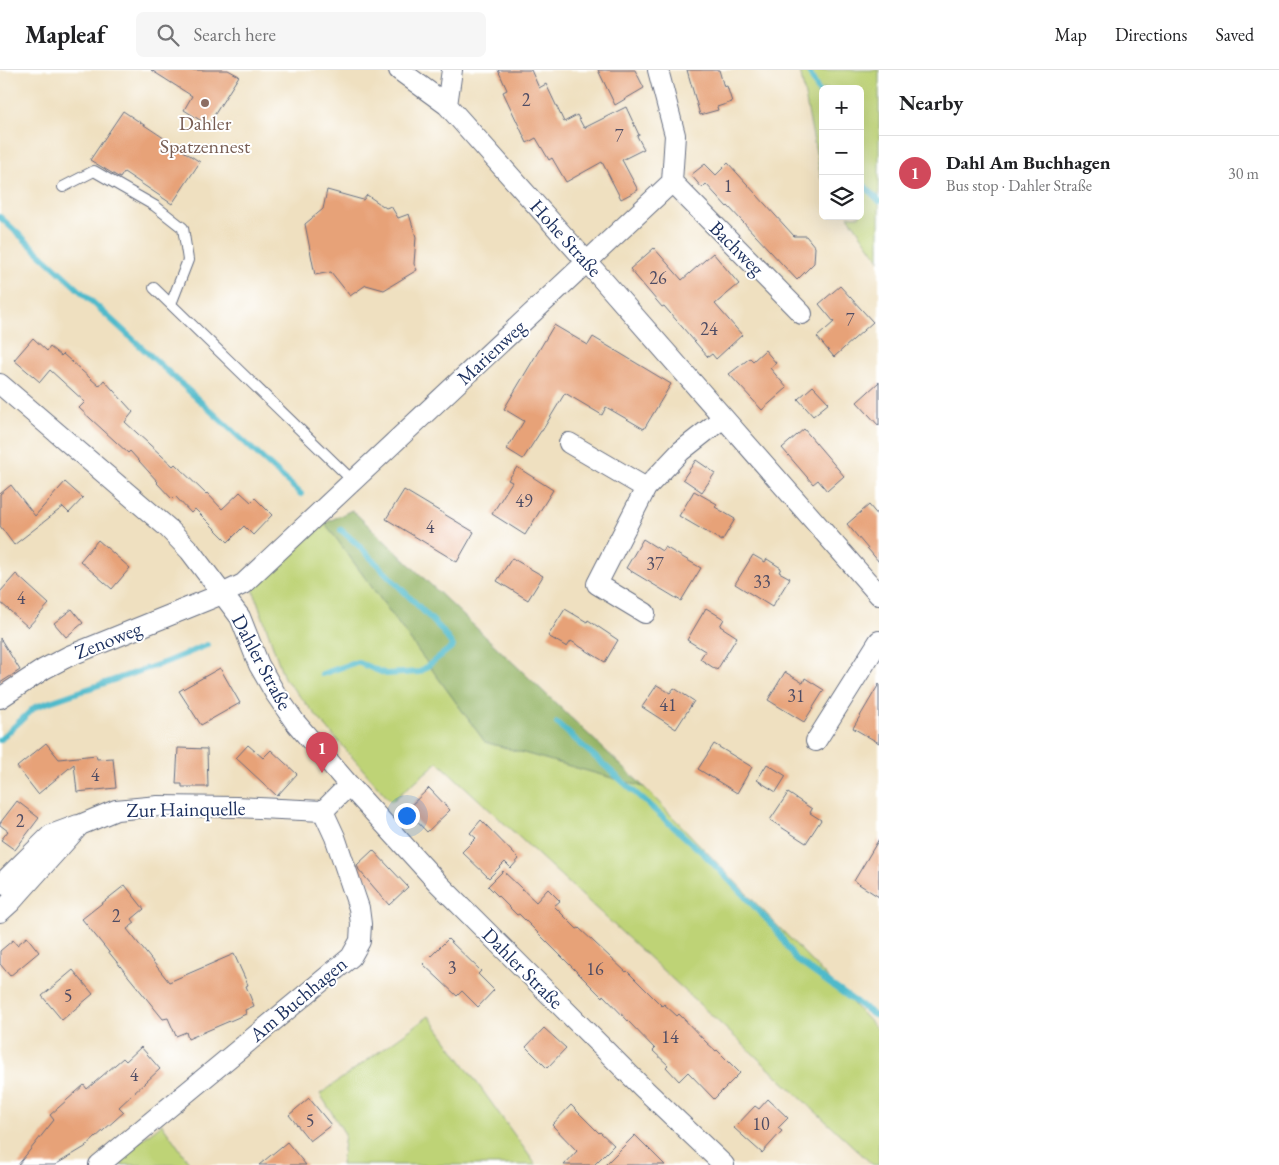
<!DOCTYPE html>
<meta charset="utf-8">
<style>
body{margin:0;font-family:"EB Garamond",serif;background:#f6f6f6;color:#202124}
.controls{position:absolute;right:15px;top:15px;display:grid;overflow:hidden;border-radius:8px;box-shadow:0 5px 20px #0002}
.controls button{width:45px;height:45px;display:grid;place-items:center;padding:0;border:0;border-bottom:1px solid #e0e0e0;background:#fff;color:#202124;font:25px sans-serif}
.you{position:absolute;left:406px;top:745px;width:18px;height:18px;margin:-12px;border:4px solid #fff;border-radius:50%;background:#1a73e8;box-shadow:0 0 0 8px #1a73e833}
.badge{display:grid;place-items:center;width:32px;height:32px;border-radius:50%;background:#d1495b;color:#fff;font-size:16px;font-weight:700}
.pin{position:absolute;translate:-50% -41px;filter:drop-shadow(0 1px 2px #0008)}
.pin::after{content:'';position:absolute;top:26px;width:18px;height:15px;background:inherit;clip-path:polygon(0 0,100% 0,50% 100%)}
.list{margin:0;padding:0;list-style:none}
h2{display:flex;justify-content:space-between;align-items:center;height:65px;margin:0;padding:0 20px;font-size:21px}
h2 small{font-size:16px;font-weight:400;color:#757577}
.list li{display:grid;grid-template-columns:32px 1fr auto;gap:15px;align-items:center;box-sizing:border-box;height:75px;padding:0 20px;border-top:1px solid #e0e0e0}
.list b{display:block;font-size:19px;white-space:nowrap}
.list p{margin:0;font-size:16px;white-space:nowrap;color:#757577}
.list em{font-size:16px;font-style:normal;color:#757577}
.icon{flex:none;width:28px;height:28px;fill:none;stroke:currentColor;stroke-width:2;stroke-linecap:round;stroke-linejoin:round}
.map{position:relative;flex:none;width:879px;height:1095px;overflow:hidden}
header{display:flex;align-items:center;gap:30px;box-sizing:border-box;height:70px;padding:0 25px;background:#fff;border-bottom:1px solid #e0e0e0}
header strong{font-size:24px}
nav{display:flex;gap:28px;margin-inline-start:auto;font-size:18px}
.search{width:350px;height:45px;background:#f6f6f6;display:flex;align-items:center;gap:12px;box-sizing:border-box;padding:0 18px;border-radius:8px;color:#757577;font-size:19px}
main{display:flex}
aside{flex:1;background:#fff}
.map>svg:first-child{display:block}
.green{fill:#bed376;stroke:#6c816a}
.forest{fill:#96b567;stroke:#587262}
.lines{fill:none;stroke-linecap:round;stroke-linejoin:round}
.stream{stroke:#4fbacb;stroke-width:6}
.building{fill:#e7a278}
.service-casing{stroke:#656d80;stroke-width:12}
.minor-casing{stroke:#656d80;stroke-width:22}
.service{stroke:#fff;stroke-width:10}
.minor{stroke:#fff;stroke-width:20}
.education-dot{fill:#8d6e63;stroke:#fff;stroke-width:2}
.labels{text-anchor:middle;dominant-baseline:central;stroke-width:4;stroke-linejoin:round;paint-order:stroke}
.number-label{font-size:18px;fill:#4e4c64}
.education-label{font-size:20px;fill:#785e54;stroke:#fff}
.street-label{font-size:20px;fill:#1b2f5e;stroke:#fff}
</style>
<header>
<strong>Mapleaf</strong>
<div class="search"><svg class="icon" aria-label="search" viewBox="0 0 24 24"><circle cx="10" cy="10" r="6"/><path d="M15 15l6 6"/></svg>Search here</div>
<nav><a>Map</a><a>Directions</a><a>Saved</a></nav>
</header>
<main>
<div class="map">
<svg width="879" height="1095" viewBox="0 0 879 1095">
<rect width="100%" height="100%" fill="#fff"/>
<filter id="ink" filterUnits="userSpaceOnUse"><feTurbulence type="fractalNoise" baseFrequency=".02" numOctaves="2"/><feDisplacementMap in="SourceGraphic" scale="10" xChannelSelector="R" yChannelSelector="G"/><feConvolveMatrix kernelMatrix="1 2 1 2 8 2 1 2 1" color-interpolation-filters="sRGB"/></filter>
<filter id="wash" filterUnits="userSpaceOnUse"><feTurbulence type="fractalNoise" baseFrequency=".0096" numOctaves="4" result="noise"/><feDisplacementMap in="SourceGraphic" scale="20" xChannelSelector="R" yChannelSelector="G"/><feGaussianBlur stdDeviation="1.12" result="paint"/><feColorMatrix in="noise" values="0 0 0 0 0 0 0 0 0 0 0 0 0 0 0 0 0 1.4 0 .05"/><feComposite in="paint" operator="in"/></filter>
<g filter="url(#wash)">
<rect width="100%" height="100%" fill="#efe0c0"/>
<path class="green" d="M800,0H879V190L848,146H860V19H823V111L821,108Z
M325,453L485,672L644,717L879,961V1095H873L438,692L391,732L284,608L253,519Z
M429,946L536,1095H341L345,1064L320,1024Z
M162,1054L191,1095H109Z"/>
<path class="forest" d="M352,440L644,717L485,672L325,453Z"/>
<g class="lines">
<path class="stream" d="M808,0L823,30
M860,111L879,131
M0,147L301,424
M322,604L357,592L386,604L420,602L453,576L441,559L356,473L341,460
M557,653L705,785L775,858L795,889L874,945L879,946
M0,670L35,637L166,592L207,575"/>
</g>
<g id="blocks">
<path class="building" d="M151,0H228L239,6L208,55L184,40L192,26Z
M498,0H531L539,18L546,14L564,52L577,45L584,58L626,37L639,65L637,66L644,79L622,90L638,120L621,129L602,92L566,112L552,88L549,90L536,68L527,73L503,22L507,20Z
M598,0H635L644,18L615,35Z
M687,0H719L724,17L727,16L732,32L717,37L718,40L700,45Z
M123,41L200,92L172,134L124,102L120,108L90,90Z
M728,93L794,166H806L815,177L814,193L797,210L728,136L727,137L706,114L702,118L691,105L705,94L716,105Z
M327,120L363,130L367,125L386,138L391,136L398,148L409,144L416,167L414,194L417,200L384,220L366,215L350,226L331,202L315,205L305,154L323,139Z
M654,178L682,210L713,183L739,214L715,234L742,265L716,289L712,284L708,287L664,236L662,237L630,199Z
M840,216L873,252L834,287L817,267L834,252L819,234Z
M554,255L588,275L593,267L671,314L644,359L606,337L602,345L565,323L542,361H541L523,389L507,379L524,351L504,339Z
M33,268L47,281L50,277L61,286L63,284L99,316L104,310L133,342L125,352L173,396L175,394L206,424L207,423L222,439L240,422L251,432L255,428L272,445L253,465L244,456L228,472L195,439L191,443L175,426L172,429L157,413L158,412L130,381L128,383L79,338L85,332L50,300L40,312L14,290Z
M765,280L776,293L770,298L787,318L762,340L729,304L750,288L753,291Z
M879,312V356L857,332Z
M813,316L829,333L813,346L798,329Z
M804,359L844,406L827,421L818,410L813,414L782,378Z
M696,390L715,403L702,422L683,409Z
M517,397L553,420L525,465L492,444L512,412L508,410Z
M65,412L83,428L69,443L63,437L14,475L0,456V424L11,415L35,446Z
M404,420L474,462L457,492L386,449Z
M694,421L717,434L715,437L735,449L722,471L679,446Z
M869,435L879,447V492L847,454Z
M643,469L662,481L665,477L701,498L681,531L626,498Z
M98,470L130,498L112,519L80,491Z
M753,485L765,492L767,489L781,498L779,502L790,508L772,537L735,514Z
M512,488L543,506L528,530L497,511Z
M16,504L49,534L28,557L0,532V522Z
M706,538L724,549L720,556L737,567L717,600L700,589L705,581L687,570Z
M72,539L83,553L66,567L54,553Z
M565,539L587,552L588,550L618,570L605,592L571,571L567,577L548,566Z
M0,568L20,600L0,613Z
M220,598L240,633L201,655L179,621Z
M785,602L803,613L805,608L824,620L804,652L768,630Z
M879,614V673L853,658Z
M657,615L670,623L674,618L694,631L676,659L642,637Z
M46,673L59,689L96,685L97,689L113,688L116,718L77,722L74,694L38,724L17,697Z
M714,674L752,697L737,723L698,699Z
M248,675L263,688L271,680L297,704L277,726L236,688Z
M178,678L207,679L208,717H182V714H176Z
M767,694L786,706L776,722L757,710Z
M429,718L450,740L427,762L406,740Z
M788,723L812,739L810,743L821,750L806,773L770,750Z
M17,731L39,748L15,780L1,770L8,761L0,755V753Z
M481,750L519,789L511,798L505,792L489,808L462,782L476,768L470,763Z
M879,769V827L854,811Z
M373,780L408,817L389,835L359,800L357,795Z
M503,801L536,832L548,819L560,831L554,836L577,859L579,858L626,902L627,901L662,936L664,934L677,946L679,944L706,972L716,981L717,980L740,1003L714,1029L688,1002L679,1011L666,997L668,995L653,981L655,979L603,925L602,927L519,844L517,845L488,816Z
M125,815L144,839L132,849L135,853L127,859L169,912L234,884L248,915L246,916L254,936L245,940L246,944L188,969L186,962L176,966L168,948L163,949L82,849Z
M27,867L39,882L10,906L0,894V881L13,870L17,875Z
M448,869L481,901L478,904L494,920L478,937L462,921L457,926L423,894Z
M73,900L93,924L62,950L42,926Z
M544,958L566,978L547,998L526,977Z
M141,977L160,999L119,1037L124,1042L85,1077L55,1095H18L54,1050L50,1045L84,1015L87,1019L123,988L126,991Z
M309,1028L331,1055L310,1071L289,1045Z
M768,1029L788,1048L778,1058L782,1061L762,1083L734,1058L755,1036L759,1039Z
M571,1035L599,1063L600,1062L614,1075L594,1095H564L577,1081L552,1055Z
M635,1065L665,1095H605Z
M287,1072L306,1095H259Z"/>
</g>
</g>
<g filter="url(#ink)">
<use href="#blocks" fill-opacity="0" stroke="#656d80" stroke-width="1"/>
<g class="lines">
<defs>
<path id="service" d="M63,117L94,101L155,136L183,158L188,190L171,234
M154,218L353,411"/>
<path id="minor" d="M399,0L447,35L587,192L879,525
M447,35L452,0
M672,112L802,244
M0,314L168,458L190,481L240,547L259,595L275,623L295,652L349,715L438,813L641,1016L724,1095
M569,373L646,418
M645,543L597,514L646,418L681,381L723,348
M0,628L44,599L69,586L222,524L243,514L672,112L675,65L658,0
M816,671L879,571
M0,815L51,765L78,755
M0,842L11,832L80,755L116,740L158,736L236,737L323,741
M99,1095L351,887L360,871L361,854L359,838L335,767L323,741L349,715"/>
</defs>
<use href="#service" class="service-casing"/>
<use href="#minor" class="minor-casing"/>
<use href="#service" class="service"/>
<use href="#minor" class="minor"/>
</g>
</g>
<circle class="education-dot" cx="205" cy="33" r="5"/>
<g class="labels">
<g class="number-label">
<text x="526" y="29">2</text>
<text x="619" y="65">7</text>
<text x="728" y="115">1</text>
<text x="658" y="207">26</text>
<text x="850" y="249">7</text>
<text x="709" y="258">24</text>
<text x="524" y="430">49</text>
<text x="430" y="456">4</text>
<text x="655" y="493">37</text>
<text x="762" y="511">33</text>
<text x="21" y="527">4</text>
<text x="796" y="625">31</text>
<text x="668" y="634">41</text>
<text x="95" y="704">4</text>
<text x="20" y="750">2</text>
<text x="116" y="845">2</text>
<text x="452" y="897">3</text>
<text x="595" y="898">16</text>
<text x="68" y="925">5</text>
<text x="670" y="966">14</text>
<text x="134" y="1004">4</text>
<text x="310" y="1050">5</text>
<text x="761" y="1053">10</text>
</g>
<g class="education-label">
<text x="205" y="53">Dahler<tspan x="205" dy="23">Spatzennest</tspan></text>
</g>
<g class="street-label">
<text transform="translate(566 168) rotate(48)">Hohe Straße</text>
<text transform="translate(737 178) rotate(45)">Bachweg</text>
<text transform="translate(491 282) rotate(-43)">Marienweg</text>
<text transform="translate(108 570) rotate(-22)">Zenoweg</text>
<text transform="translate(262 592) rotate(62)">Dahler Straße</text>
<text transform="translate(186 739) rotate(-1)">Zur Hainquelle</text>
<text transform="translate(523 898) rotate(45)">Dahler Straße</text>
<text transform="translate(298 929) rotate(-40)">Am Buchhagen</text>
</g>
</g>
</svg>
<div class="controls">
<button>+</button>
<button>−</button>
<button><svg class="icon" aria-label="layers" viewBox="0 0 24 24"><path d="M12 4l9 5-9 5-9-5zM3 14l9 5 9-5"/></svg></button>
</div>
<div class="you"></div>
<div class="pin badge" style="left:322px;top:703px">1</div>
</div>
<aside>
<h2>Nearby<small></small></h2>
<ul class="list">
<li><span class="badge">1</span><div><b>Dahl Am Buchhagen</b><p>Bus stop · Dahler Straße</p></div><em>30 m</em></li>
</ul>
</aside>
</main>
